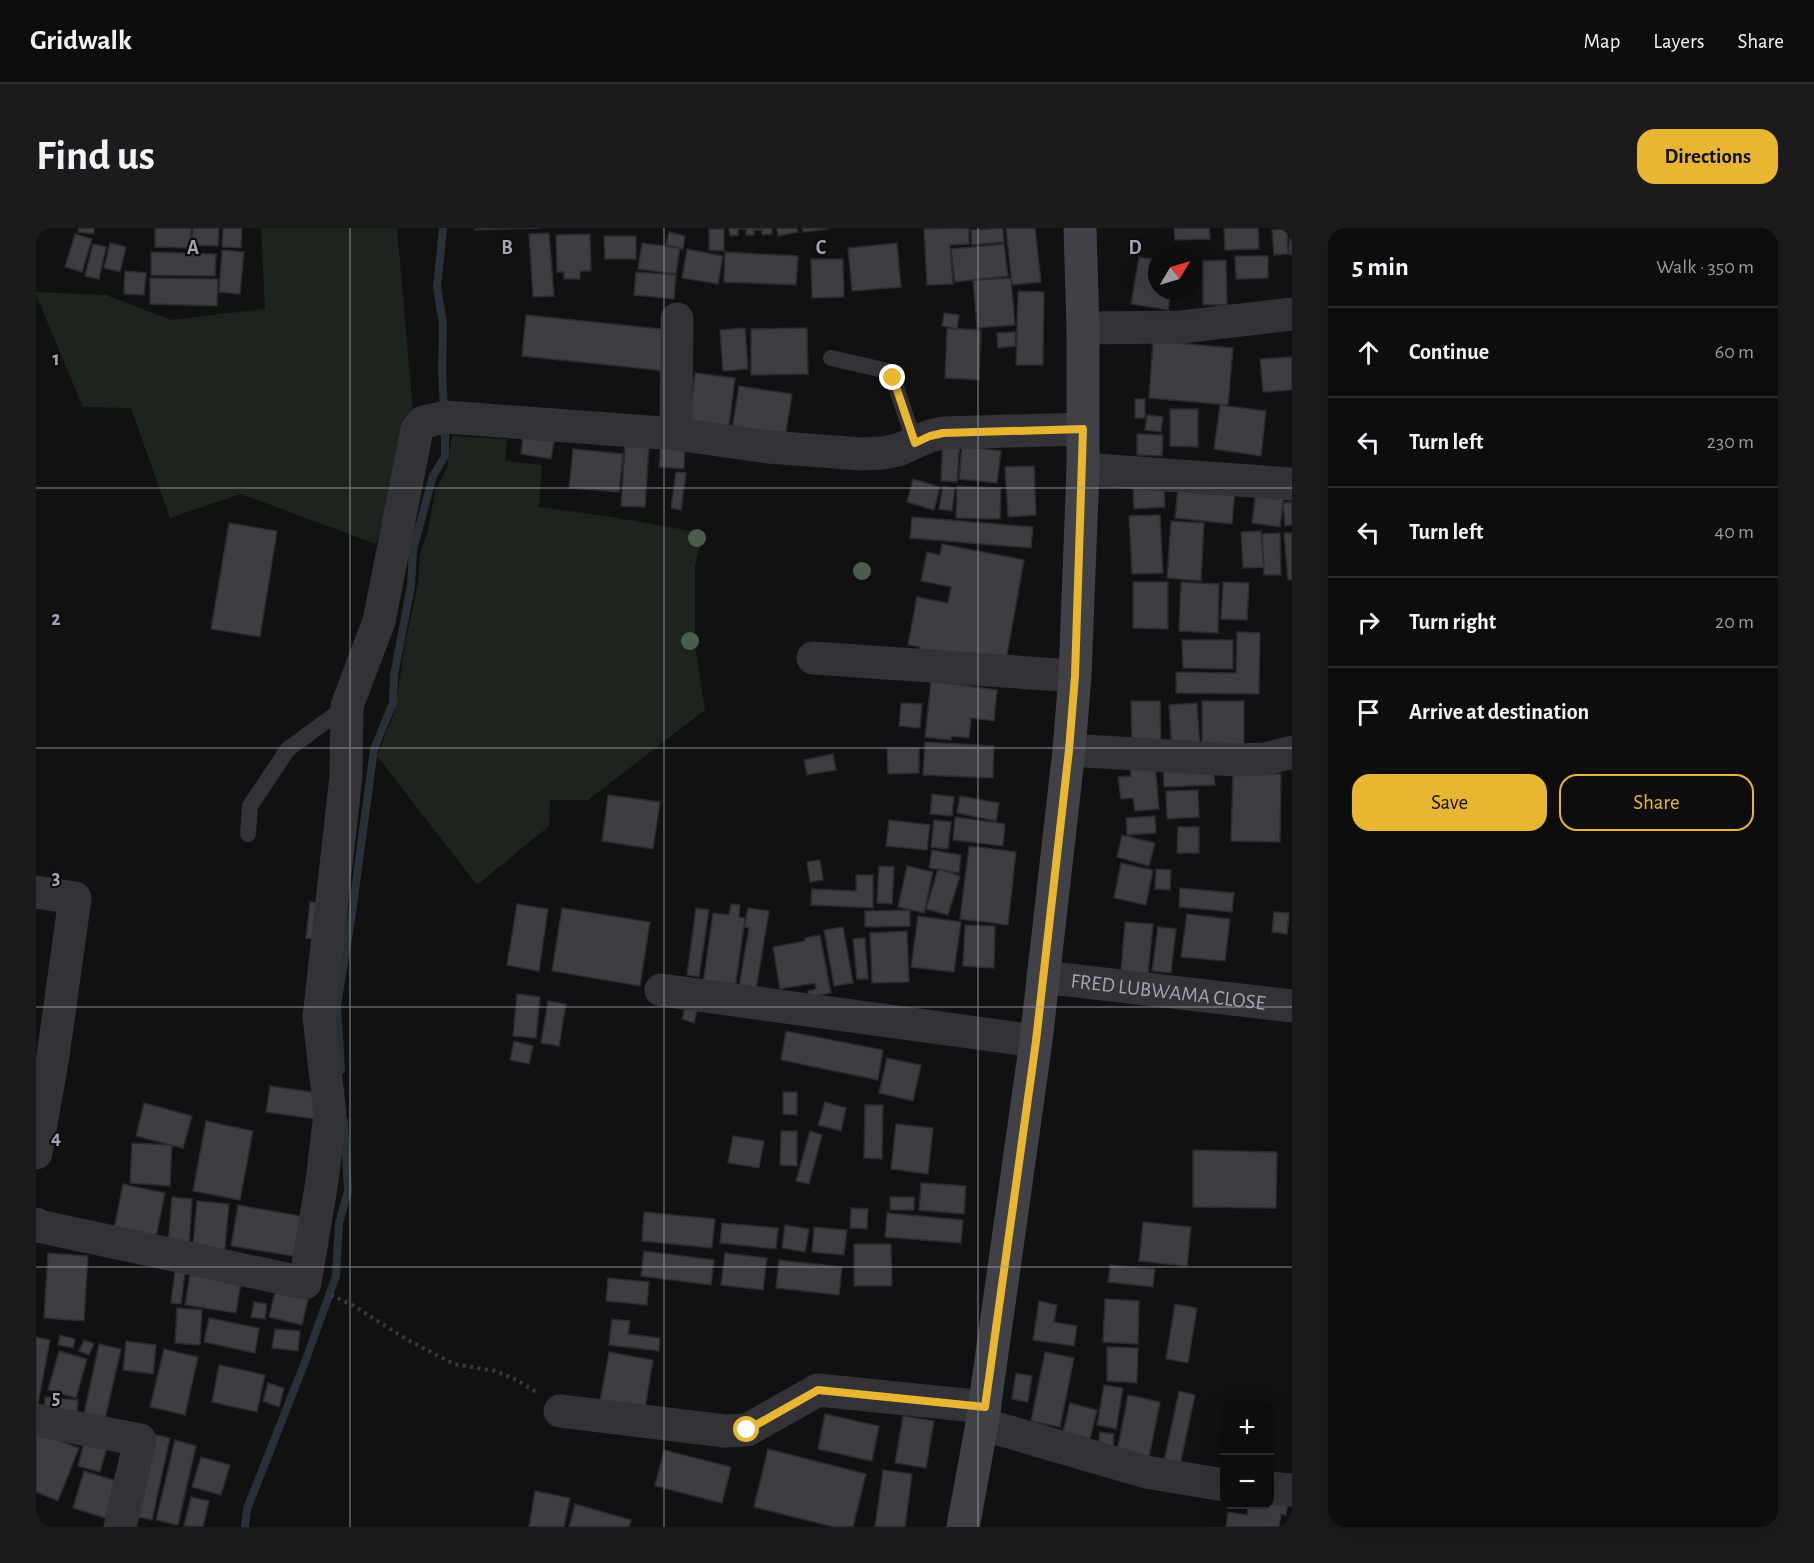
<!DOCTYPE html>
<meta charset="utf-8">
<style>
body{margin:0;font-family:"Alegreya Sans",sans-serif;background:#1b1b1c;color:#f1f3f6}
.controls{position:absolute;right:18px;bottom:18px;display:grid;overflow:hidden;border-radius:12px;box-shadow:0 6px 24px #0002}
.controls button{width:54px;height:54px;display:grid;place-items:center;padding:0;border:0;border-bottom:2px solid #2d2d2e;background:#0d0d0e;color:#f1f3f6;font:30px sans-serif}
.compass{position:absolute;left:1112px;top:18px;width:54px;height:54px;border-radius:50%;background:#0d0d0e;box-shadow:0 6px 24px #0002;rotate:52deg}
.stop{position:absolute;width:18px;height:18px;margin:-14px;border:4px solid #e9b632;border-radius:50%;background:#fff}
.stop.end{background:#e9b632;border-color:#fff;box-shadow:0 2px 6px #0008}
.list{margin:0;padding:0;list-style:none}
h2{display:flex;justify-content:space-between;align-items:center;height:78px;margin:0;padding:0 24px;font-size:26px}
h2 small{font-size:20px;font-weight:400;color:#9a9c9e}
.list li{display:grid;grid-template-columns:39px 1fr auto;gap:18px;align-items:center;box-sizing:border-box;height:90px;padding:0 24px;border-top:2px solid #2d2d2e}
.list b{display:block;font-size:22px;white-space:nowrap}
.list em{font-size:20px;font-style:normal;color:#9a9c9e}
.actions{display:flex;gap:12px;padding:18px 24px}
.actions a{flex:1;padding:14px 0;border:2px solid #e9b632;border-radius:18px;text-align:center;font-size:21px;color:#e9b632}
.actions .main{background:#e9b632;color:#111}
.icon{flex:none;width:33px;height:33px;fill:none;stroke:currentColor;stroke-width:2;stroke-linecap:round;stroke-linejoin:round}
.map{position:relative;flex:none;width:1256px;height:1299px;overflow:hidden;border-radius:18px}
header{display:flex;align-items:center;gap:36px;box-sizing:border-box;height:84px;padding:0 30px;background:#0d0d0e;border-bottom:2px solid #2d2d2e}
header strong{font-size:28px}
nav{display:flex;gap:33px;margin-inline-start:auto;font-size:21px}
.intro{display:flex;align-items:center;justify-content:space-between;box-sizing:border-box;height:144px;padding:0 36px}
h1{margin:0;font-size:42px}
.button{padding:15px 27px;border-radius:18px;background:#e9b632;color:#111;font-size:21px;font-weight:700}
main{display:flex;gap:36px;padding:0 36px}
aside{flex:1;background:#0d0d0e;border-radius:18px;box-shadow:0 6px 24px #0002}
.map>svg:first-child{display:block}
.green{fill:#1d241e}
.lines{fill:none;stroke-linecap:round;stroke-linejoin:round}
.stream{stroke:#2a3037;stroke-width:8}
.building{fill:#3d3e42;stroke:#2b2b2e;stroke-width:1.5}
.path{stroke:#38393e;stroke-width:4;stroke-dasharray:3 4.5;stroke-linecap:butt}
.lane{stroke:#323237;stroke-width:16}
.street{stroke:#323237;stroke-width:33}
.secondary{stroke:#404147;stroke-width:33}
.tree{fill:#4b5e4d}
.route{stroke:#e9b632;stroke-width:8}
.grid{fill:none;stroke:#a3a6b2;stroke-width:1.5;stroke-opacity:0.55}
.labels{text-anchor:middle;dominant-baseline:central;stroke-width:4.5;stroke-linejoin:round;paint-order:stroke}
.street-label{font-size:21px;fill:#a3a6b2;stroke:#0c0c0d}
.grid-label{font-size:20px;text-anchor:middle;font-weight:bold;fill:#a3a6b2;stroke:#0c0c0d;stroke-width:4.5;stroke-linejoin:round;paint-order:stroke}
</style>
<header>
<strong>Gridwalk</strong>
<nav><a>Map</a><a>Layers</a><a>Share</a></nav>
</header>
<div class="intro"><h1>Find us</h1><a class="button">Directions</a></div>
<main>
<div class="map">
<svg width="1256" height="1299" viewBox="0 0 1256 1299">
<rect width="100%" height="100%" fill="#111112"/>
<path class="green" d="M225,0H361L377,183L340,316L205,266L134,290L95,180L47,179L0,67V64L70,67L135,92L229,81Z
M416,208L471,211L469,233L506,237L503,279L576,289L667,305L659,337V418L669,482L552,572H514L513,598L441,657L341,528L359,483L369,416L382,357L384,326L392,303L399,264L411,239Z"/>
<g class="lines">
<path class="stream" d="M407,0L401,59L407,96L406,144L408,181
M305,842L301,777L315,692L338,521L357,475L358,447L375,358L377,322L397,248L409,228V197
M209,1299L211,1281L269,1134L300,1048L303,995L312,963L308,893"/>
</g>
<path class="building" d="M43,0H58V6L42,4Z
M119,0H155V20L119,19Z
M157,0H183L182,18L156,17Z
M187,0H206L205,20L186,19Z
M439,0H505L439,2Z
M693,0H736V6L726,7V2H718V7H710V1H702V7L694,8Z
M741,0H761L762,4L742,8Z
M766,0H792V1L767,4Z
M933,0V16L914,17L917,56L891,57L888,1Z
M967,0L968,14L936,17L935,2Z
M970,0H999L1005,54L976,57Z
M1138,0H1173L1174,11L1139,12Z
M1188,0H1222L1223,21L1189,22Z
M1254,0H1256V26H1253Z
M673,1H688V23L673,22Z
M1251,1L1252,26L1238,27L1236,2Z
M633,4L649,8L647,21L630,17Z
M513,5L518,68L497,69L493,6Z
M39,6L56,11L46,44L29,39Z
M554,6L555,43H544V51H528V44H521L520,7Z
M568,8H600V31H569Z
M74,15L90,19L84,44L68,40Z
M606,15L644,20L640,46L602,41Z
M861,15L865,59L816,63L812,20Z
M57,16L70,19L63,51L49,48Z
M968,16L972,48L919,54L915,21Z
M651,21L687,28L682,56L646,50Z
M186,22L208,24L204,66L183,64Z
M115,24L180,26L179,48L115,47Z
M689,24L762,28L760,57L688,54Z
M1199,28H1232V50L1200,51Z
M1103,29L1121,32V63H1135L1132,82L1095,76Z
M775,31H807L808,69L776,70Z
M1190,32L1191,77H1167V33Z
M89,43L110,45L108,67L88,66Z
M600,44L640,47L638,71L598,67Z
M114,50L182,51L181,78L114,76Z
M975,50L979,97L941,100L937,52Z
M982,63L1008,64L1007,137H980Z
M908,85L923,87L921,101L906,98Z
M490,87L634,102L630,143L486,128Z
M709,100L712,141L687,143L684,102Z
M771,100L772,146L715,147V101Z
M911,100L945,102L943,152L909,150Z
M979,104L980,118L962,120L961,105Z
M1117,113L1197,120L1192,177L1113,170Z
M1256,129V162L1227,164L1224,131Z
M659,145L699,150L693,198L654,193Z
M703,158L756,166L749,210L696,201Z
M1099,171H1109V190H1099Z
M1184,177L1230,183L1225,228L1178,221Z
M1134,181H1162V219L1134,218Z
M1111,187L1127,189L1125,204L1109,202Z
M1101,206L1127,207L1126,228L1101,227Z
M487,207L518,212L515,231L485,226Z
M907,209L924,210L921,254L905,253Z
M625,214L649,216L648,241L623,239Z
M589,216L613,218L609,279L585,278Z
M926,218L965,223L961,255L923,251Z
M537,221L587,226L583,264L533,260Z
M998,238L1000,287L972,289L969,239Z
M640,244L650,245L645,282L635,280Z
M877,251L904,259L898,282L871,274Z
M907,258L919,260L916,283L903,281Z
M921,258L965,260L964,291L920,290Z
M1128,258L1129,279L1098,281L1097,260Z
M1142,258L1199,263L1196,296L1139,290Z
M1220,261L1248,264L1244,299L1216,295Z
M1256,274V297L1249,298L1247,275Z
M1124,287L1127,345L1096,346L1093,288Z
M876,289L997,299L995,320L874,310Z
M1135,293L1168,295L1165,353L1131,350Z
M193,295L241,303L224,409L175,401Z
M1225,303L1228,339L1207,340L1205,304Z
M1244,305L1245,347H1228L1226,306Z
M1248,305H1256V352H1252Z
M906,316L988,332L969,438L883,422L884,419L872,417L881,369L912,375L915,359L885,353L891,324L904,327Z
M1097,354H1132V401L1097,400Z
M1145,354L1183,356L1182,405L1143,403Z
M1187,354L1213,355L1211,392L1185,391Z
M1201,404L1224,405L1223,466L1140,465V444L1200,445Z
M1146,412H1197V441L1147,440Z
M895,453L961,462L958,493L935,490L933,510L915,508V512L889,509Z
M1095,473H1124L1125,519H1096Z
M1166,473H1208V520H1166Z
M865,475L886,476L884,500L863,498Z
M1161,475L1164,521L1136,523L1133,477Z
M889,514L958,518L957,550L887,547Z
M851,520H883V545L852,546Z
M797,526L800,542L771,547L768,532Z
M1177,535L1179,557L1128,559L1127,536Z
M1119,536L1123,581L1099,583L1097,570L1085,571L1082,549L1095,548L1094,538Z
M1197,544L1245,546L1244,614L1195,613Z
M1162,562L1163,589L1131,591L1130,563Z
M896,566L918,569L916,588L894,586Z
M572,567L624,574L617,621L566,613Z
M924,568L963,575L960,593L921,585Z
M1119,588L1120,605L1091,607L1090,590Z
M919,589L969,596L967,618L917,612Z
M853,592L894,597L891,622L850,618Z
M898,592L915,594L912,621L895,619Z
M1142,599H1163V625H1141Z
M1086,607L1119,615L1113,638L1081,629Z
M933,618L980,624L972,697L924,691Z
M896,622L925,627L923,645L893,640Z
M784,632L787,652L774,654L771,634Z
M1085,635L1117,642L1110,677L1078,670Z
M843,638L858,639L856,676L841,675Z
M871,638L897,644L888,685L862,679Z
M902,641L924,648L912,687L890,681Z
M1120,641L1135,642L1134,662L1119,661Z
M820,647H837V680L775,677L776,661L820,663Z
M1144,660L1198,665L1196,684L1143,679Z
M274,674L289,676L285,712L270,710Z
M481,676L512,681L503,743L471,737Z
M695,676L704,677L703,689L709,690L699,761L667,756L677,685L693,687Z
M526,680L614,694L604,758L516,743Z
M660,680L673,682L663,749L651,747Z
M712,680L733,683L719,768L702,765L713,700L708,699Z
M874,682V698L829,699V683Z
M1238,684L1253,685L1251,706L1236,704Z
M1151,686L1194,691L1189,733L1145,729Z
M882,688L925,694L918,744L875,739Z
M1089,694L1117,696L1112,746L1085,744Z
M929,697L959,698L958,740L927,738Z
M807,699L817,755L798,758L788,702Z
M1122,699L1140,701L1135,745L1116,743Z
M871,703L873,754L836,755L834,705Z
M784,707L795,765L773,769L772,763L780,761L779,755L744,761L737,719L769,713V710Z
M829,710L832,751H821L817,711Z
M481,766L504,769L500,810L477,808Z
M512,773L530,776L523,818L505,815Z
M650,775L662,778L658,795L646,791Z
M750,803L847,822L842,852L745,832Z
M478,813L497,818L493,836L474,832Z
M851,830L885,837L877,873L843,865Z
M234,858L283,865L279,891L230,884Z
M747,864H761V887L747,886Z
M789,874L810,880L805,903L782,897Z
M108,875L156,888L147,920L100,908Z
M829,877H847L846,931L828,930Z
M170,893L217,903L204,972L157,963Z
M860,896L897,900L892,946L855,941Z
M745,903H761V938L744,937Z
M774,903L786,907L773,956L760,953Z
M697,908L728,913L723,940L692,935Z
M96,915L136,917L134,958L94,955Z
M1157,922L1241,924L1240,980L1157,979Z
M885,955L930,958L928,986L883,982Z
M87,956L129,965L119,1014L77,1006Z
M136,969L156,971L153,1019L132,1017Z
M854,969H878V982H854Z
M161,973L193,976L188,1031L156,1028Z
M202,977L276,990L269,1030L195,1018Z
M815,980L832,981L831,1001L814,1000Z
M608,984L679,991L676,1020L606,1013Z
M851,985L927,992L925,1015L849,1009Z
M1107,994L1155,999L1151,1038L1103,1033Z
M686,995L742,1000L740,1021L684,1015Z
M749,997L773,1001L769,1024L746,1020Z
M778,999L811,1002L808,1027L776,1024Z
M818,1016H855L856,1058H818Z
M608,1023L678,1032L675,1057L605,1048Z
M12,1025L52,1028L48,1093L8,1090Z
M689,1025L731,1030L727,1062L685,1057Z
M743,1032L806,1039L803,1067L740,1060Z
M1074,1037L1119,1041L1117,1059L1072,1054Z
M139,1043L149,1045L145,1076L135,1075Z
M154,1046L205,1054L200,1085L149,1077Z
M572,1050L613,1054L611,1077L570,1073Z
M239,1064L272,1071L266,1097L233,1089Z
M1069,1071L1103,1073L1102,1116L1067,1114Z
M1003,1073L1021,1077L1018,1094L1041,1098L1038,1118L997,1112Z
M218,1074L231,1076L229,1091L215,1089Z
M1139,1076L1161,1080L1152,1135L1130,1131Z
M141,1080L166,1082L164,1117L139,1115Z
M173,1090L223,1100L219,1125L168,1114Z
M576,1091L594,1093L592,1106L624,1110L623,1123L573,1117Z
M239,1101L264,1103L262,1123L236,1120Z
M24,1107L39,1111L37,1120L22,1117Z
M0,1109L14,1112L2,1176L0,1175Z
M48,1112L58,1116L53,1127L43,1123Z
M90,1113L120,1117L117,1146L87,1142Z
M63,1116L85,1121L69,1191L48,1186Z
M1071,1119L1102,1120L1101,1155L1071,1153Z
M128,1121L162,1129L149,1187L114,1179Z
M23,1123L51,1131L40,1170L12,1162Z
M573,1124L617,1132L609,1181L564,1173Z
M1009,1124L1038,1130L1024,1199L995,1193Z
M183,1137L229,1147L221,1184L176,1174Z
M980,1145L996,1148L992,1174L976,1171Z
M232,1155L248,1160L243,1179L227,1173Z
M1068,1157L1087,1160L1080,1201L1061,1197Z
M1143,1163L1159,1167L1144,1237L1128,1233Z
M1092,1167L1124,1174L1113,1230L1081,1224Z
M9,1169L42,1172L40,1195L8,1191Z
M1034,1175L1061,1182L1054,1211L1027,1204Z
M789,1186L843,1198L836,1233L782,1221Z
M867,1188L898,1193L890,1240L859,1235Z
M0,1204L43,1220L22,1273L0,1264Z
M1064,1204L1078,1206L1076,1231L1061,1229Z
M50,1206L73,1212L64,1244L42,1238Z
M116,1206L134,1210L116,1292L98,1288Z
M139,1212L160,1218L142,1297L120,1292Z
M732,1221L830,1246L817,1299H798L718,1279Z
M628,1222L695,1239L686,1275L619,1258Z
M165,1229L194,1237L185,1267L156,1259Z
M847,1242L876,1246L869,1299H839Z
M48,1243L87,1255L76,1292L37,1280Z
M499,1263L534,1270L528,1299H493Z
M155,1269L173,1273L167,1299L148,1298Z
M1252,1275L1250,1287L1245,1286L1243,1299H1245H1190L1192,1284L1211,1287L1212,1276Z
M539,1276L595,1292L593,1299H533Z"/>
<g class="lines">
<path class="path" d="M295,1067L318,1078L370,1111L418,1136L459,1143L481,1152L500,1164"/>
<path class="lane" d="M795,130L852,143L857,150L879,215
M212,606L214,578L252,521L311,478"/>
<g class="street">
<path d="M1047,100L1145,99L1256,86"/>
<path d="M640,206L641,91"/>
<path d="M1047,241L1256,256"/>
<path d="M777,430L1039,448"/>
<path d="M1033,522L1201,532L1229,531L1256,524"/>
<path d="M0,664L39,670L17,828L0,925"/>
<path id="s1" d="M1007,749L1256,778"/>
<path d="M625,762L1000,813"/>
<path d="M0,996L2,998L269,1055L286,953L294,886L283,789L310,548L311,478L343,393L381,202L387,194L410,189L640,206L732,219L826,226L846,225L862,222L894,208L907,205L1047,201"/>
<path d="M524,1183L689,1203L711,1202L782,1162L949,1179"/>
<path d="M0,1192L104,1212L84,1299"/>
<path d="M946,1196L1110,1244L1188,1257"/>
<path d="M1234,1260L1256,1262"/>
</g>
<path class="secondary" d="M927,1299L946,1196L1000,813L1033,522L1039,448L1047,241V100L1044,0"/>
</g>
<g class="tree">
<circle cx="661" cy="310" r="9"/>
<circle cx="826" cy="343" r="9"/>
<circle cx="654" cy="413" r="9"/>
</g>
<g class="lines">
<path class="route" d="M711,1202L782,1162L949,1179L1000,813L1033,522L1039,448L1047,201L907,205L894,208L879,215L857,150"/>
</g>
<path class="grid" d="M314,0V1299M628,0V1299M942,0V1299M0,260H1256M0,520H1256M0,779H1256M0,1039H1256"/>
<g class="labels">
<g class="street-label">
<text stroke="none"><textPath href="#s1" startOffset="126">FRED LUBWAMA CLOSE</textPath></text>
</g>
</g>
<g class="grid-label">
<text x="157" y="26">A</text>
<text x="471" y="26">B</text>
<text x="785" y="26">C</text>
<text x="1099" y="26">D</text>
<text x="20" y="137">1</text>
<text x="20" y="397">2</text>
<text x="20" y="656">3</text>
<text x="20" y="916">4</text>
<text x="20" y="1176">5</text>
</g>
</svg>
<div class="controls">
<button>+</button>
<button>−</button>
</div>
<svg class="compass" viewBox="-18 -18 36 36"><path d="M0-13l5 13h-10z" fill="#e53935"/><path d="M0 13l5-13h-10z" fill="#9a9c9e"/></svg>
<div class="stop" style="left:711px;top:1202px"></div>
<div class="stop end" style="left:857px;top:150px"></div>
</div>
<aside>
<h2>5 min<small>Walk · 350 m</small></h2>
<ul class="list">
<li><svg class="icon" aria-label="ahead" viewBox="0 0 24 24"><path d="M12 20V5M6 11l6-6 6 6"/></svg><div><b>Continue</b></div><em>60 m</em></li>
<li><svg class="icon" aria-label="left" viewBox="0 0 24 24"><path d="M17 20v-9H6M10 6l-5 5 5 5"/></svg><div><b>Turn left</b></div><em>230 m</em></li>
<li><svg class="icon" aria-label="left" viewBox="0 0 24 24"><path d="M17 20v-9H6M10 6l-5 5 5 5"/></svg><div><b>Turn left</b></div><em>40 m</em></li>
<li><svg class="icon" aria-label="right" viewBox="0 0 24 24"><path d="M7 20v-9h11M14 6l5 5-5 5"/></svg><div><b>Turn right</b></div><em>20 m</em></li>
<li><svg class="icon" aria-label="arrive" viewBox="0 0 24 24"><path d="M6 21V4h12l-3 4 3 4H6"/></svg><div><b>Arrive at destination</b></div></li>
</ul>
<div class="actions"><a class="main">Save</a><a>Share</a></div>
</aside>
</main>
